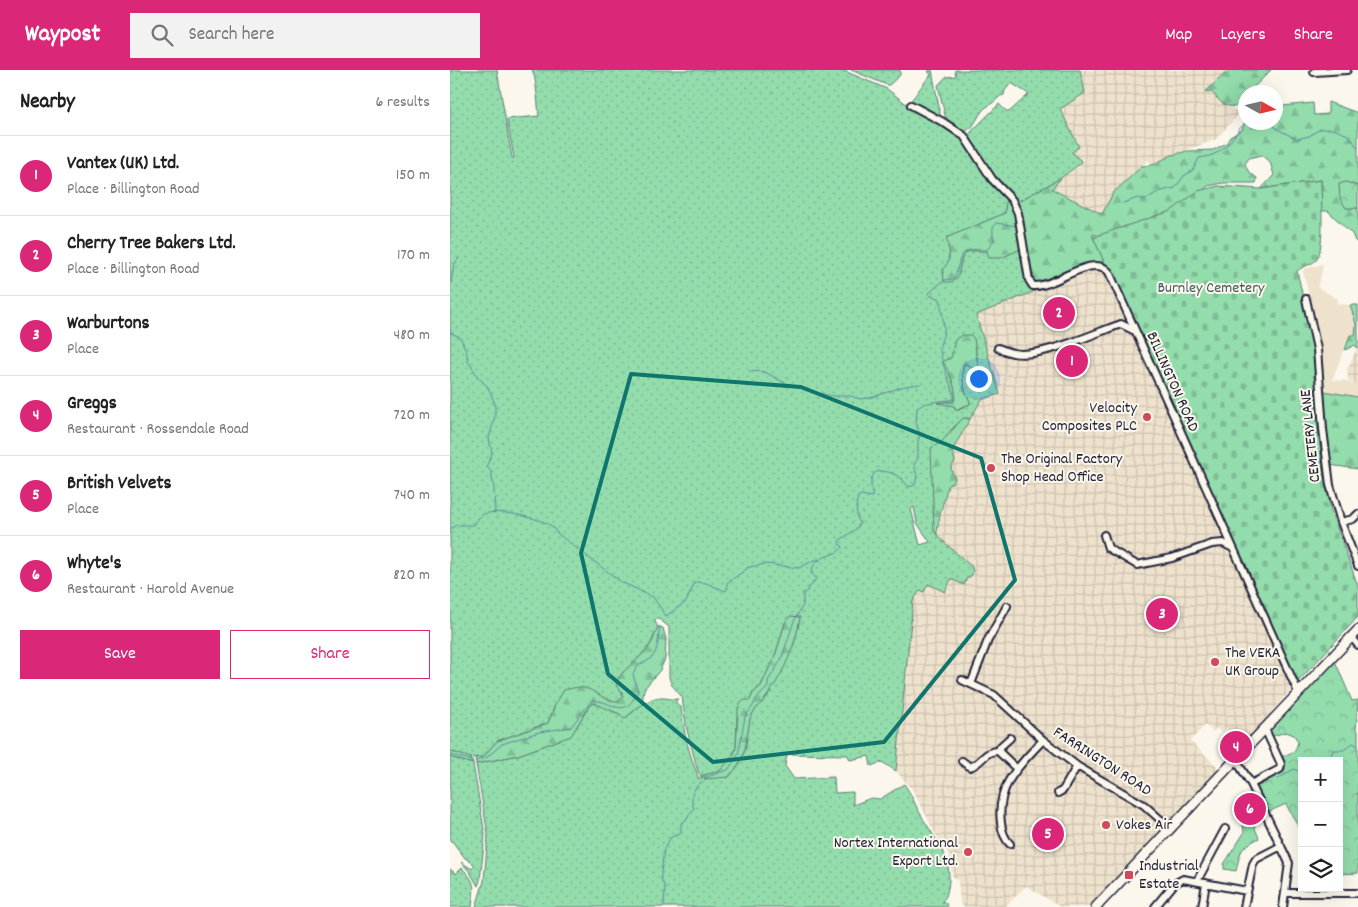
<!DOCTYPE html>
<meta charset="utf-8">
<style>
body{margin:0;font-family:Dekko,sans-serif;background:#f2f2f2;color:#222}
.controls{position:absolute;right:15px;bottom:15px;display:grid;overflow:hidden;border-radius:0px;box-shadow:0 5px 20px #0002}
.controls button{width:45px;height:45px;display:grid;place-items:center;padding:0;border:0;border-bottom:1px solid #e0e0e0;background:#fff;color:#222;font:25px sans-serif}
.compass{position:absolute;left:788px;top:15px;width:45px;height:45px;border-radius:50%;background:#fff;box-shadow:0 5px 20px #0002;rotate:98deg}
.you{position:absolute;left:528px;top:308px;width:18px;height:18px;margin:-12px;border:4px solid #fff;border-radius:50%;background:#1a73e8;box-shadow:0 0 0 8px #1a73e833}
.badge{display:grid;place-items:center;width:32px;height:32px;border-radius:50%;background:#db2777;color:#fff;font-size:16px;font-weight:700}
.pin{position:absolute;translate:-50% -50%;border:2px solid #fff;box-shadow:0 1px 5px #0006}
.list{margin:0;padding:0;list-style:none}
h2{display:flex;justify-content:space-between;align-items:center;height:65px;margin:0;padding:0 20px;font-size:21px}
h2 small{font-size:16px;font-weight:400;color:#767676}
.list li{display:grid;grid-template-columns:32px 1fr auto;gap:15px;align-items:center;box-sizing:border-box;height:80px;padding:0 20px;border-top:1px solid #e0e0e0}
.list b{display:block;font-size:19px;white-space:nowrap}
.list p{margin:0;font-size:16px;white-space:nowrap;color:#767676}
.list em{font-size:16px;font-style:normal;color:#767676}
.actions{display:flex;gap:10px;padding:15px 20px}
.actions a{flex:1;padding:11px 0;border:1px solid #db2777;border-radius:0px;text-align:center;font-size:18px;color:#db2777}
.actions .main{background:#db2777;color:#fff}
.icon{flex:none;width:28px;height:28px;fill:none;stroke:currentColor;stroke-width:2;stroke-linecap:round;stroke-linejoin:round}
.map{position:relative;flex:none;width:908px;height:837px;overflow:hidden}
header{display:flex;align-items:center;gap:30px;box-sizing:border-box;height:70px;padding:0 25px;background:#db2777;color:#fff}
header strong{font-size:24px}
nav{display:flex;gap:28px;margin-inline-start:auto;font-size:18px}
.search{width:350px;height:45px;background:#f2f2f2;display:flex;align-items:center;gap:12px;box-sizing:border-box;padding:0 18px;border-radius:0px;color:#767676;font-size:19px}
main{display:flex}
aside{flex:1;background:#fff}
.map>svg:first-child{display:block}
.built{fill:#eee2cd}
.industrial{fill:url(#industrial-grid)}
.grass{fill:url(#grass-dots);stroke:#5a7f74;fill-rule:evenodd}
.forest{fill:url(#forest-firs);stroke:#5a7f74}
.cemetery{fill:url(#cemetery-stones);stroke:#5a7f74}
.park{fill:url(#park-crowns);stroke:#5a7f74}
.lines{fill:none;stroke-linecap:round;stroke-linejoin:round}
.stream{stroke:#5a899c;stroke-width:1}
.minor-casing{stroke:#22223b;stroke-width:10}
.highway-casing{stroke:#22223b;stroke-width:12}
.minor{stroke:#fbf7ec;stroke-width:6}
.highway{stroke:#fbf7ec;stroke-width:9}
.marked{fill:none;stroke:#0f766e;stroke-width:4;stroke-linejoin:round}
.poi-dot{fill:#d1495b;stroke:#fbf7ec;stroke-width:2}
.labels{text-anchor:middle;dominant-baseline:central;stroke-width:4;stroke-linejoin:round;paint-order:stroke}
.park-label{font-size:16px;fill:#445a5d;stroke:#fbf7ec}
.street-label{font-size:16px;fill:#22223b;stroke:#fbf7ec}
.poi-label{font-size:16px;fill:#22223b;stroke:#fbf7ec;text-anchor:start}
</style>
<header>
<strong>Waypost</strong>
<div class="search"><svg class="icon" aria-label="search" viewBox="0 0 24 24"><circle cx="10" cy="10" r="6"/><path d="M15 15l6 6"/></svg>Search here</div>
<nav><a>Map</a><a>Layers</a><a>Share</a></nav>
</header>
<main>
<aside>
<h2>Nearby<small>6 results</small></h2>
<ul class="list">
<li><span class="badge">1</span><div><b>Vantex (UK) Ltd.</b><p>Place · Billington Road</p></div><em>150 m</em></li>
<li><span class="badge">2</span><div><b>Cherry Tree Bakers Ltd.</b><p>Place · Billington Road</p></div><em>170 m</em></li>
<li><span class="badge">3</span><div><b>Warburtons</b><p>Place</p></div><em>480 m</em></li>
<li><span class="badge">4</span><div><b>Greggs</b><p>Restaurant · Rossendale Road</p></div><em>720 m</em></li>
<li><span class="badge">5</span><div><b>British Velvets</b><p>Place</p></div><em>740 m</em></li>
<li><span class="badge">6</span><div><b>Whyte's</b><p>Restaurant · Harold Avenue</p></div><em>820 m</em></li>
</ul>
<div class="actions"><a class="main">Save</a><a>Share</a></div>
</aside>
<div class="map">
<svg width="908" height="837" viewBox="0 0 908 837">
<defs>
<pattern id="industrial-grid" width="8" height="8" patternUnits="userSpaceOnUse" patternTransform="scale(1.25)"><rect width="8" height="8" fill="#eee2cd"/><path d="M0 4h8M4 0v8" fill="none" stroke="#ccc2b1"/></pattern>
<pattern id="grass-dots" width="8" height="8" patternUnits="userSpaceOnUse" patternTransform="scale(1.25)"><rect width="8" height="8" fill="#93dcac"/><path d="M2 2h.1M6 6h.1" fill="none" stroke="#7ebc95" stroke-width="1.8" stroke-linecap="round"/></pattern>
<pattern id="forest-firs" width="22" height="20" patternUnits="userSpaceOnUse" patternTransform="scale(1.25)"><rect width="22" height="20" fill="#93dcac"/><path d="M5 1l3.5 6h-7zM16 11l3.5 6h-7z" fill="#7ebc95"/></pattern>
<pattern id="cemetery-stones" width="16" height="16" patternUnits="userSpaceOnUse" patternTransform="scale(1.25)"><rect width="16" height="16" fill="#93dcac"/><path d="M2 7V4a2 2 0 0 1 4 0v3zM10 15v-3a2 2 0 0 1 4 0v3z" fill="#7ebc95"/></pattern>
<pattern id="park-crowns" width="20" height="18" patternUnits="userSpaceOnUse" patternTransform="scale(1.25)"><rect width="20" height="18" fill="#93dcac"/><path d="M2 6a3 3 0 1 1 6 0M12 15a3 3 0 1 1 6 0" fill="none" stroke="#7ebc95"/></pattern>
</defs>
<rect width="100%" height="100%" fill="#fbf7ec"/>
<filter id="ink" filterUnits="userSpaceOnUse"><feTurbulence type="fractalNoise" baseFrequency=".02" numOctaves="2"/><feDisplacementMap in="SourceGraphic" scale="10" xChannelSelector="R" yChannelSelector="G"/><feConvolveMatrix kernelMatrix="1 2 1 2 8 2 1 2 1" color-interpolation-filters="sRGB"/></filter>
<g filter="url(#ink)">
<path class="built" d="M873,194L871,206L867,217L888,229V234L900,235L906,254L905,265H900L882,310L897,311L908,316V327L874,321L869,268L853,201L854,199Z"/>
<path class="industrial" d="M630,0H779L755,23L761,21L770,32L790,43L765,70L722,85L702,95L698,90L695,91V93L663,123L652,144L602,118L611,108L627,97L622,82L629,76L610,39L635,23Z
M651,198L659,202L845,615L793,674L776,658L772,663L766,658L763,662L755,655L740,671L770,699L638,837H611L576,816L555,837H514L510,834L508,811L502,805L499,785L486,765L464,722L446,701L465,508L495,473L488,467L486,458L491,447L496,422L499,414L501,398L505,391L502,381L532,329L550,324L526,245L634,200Z
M908,276V316L898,310L897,300Z"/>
<path class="grass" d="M0,0H47L62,88H64L57,49L89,46C88,37 86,5 82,0H392L437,19L459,36L494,56L515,70L556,126L555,143L497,168L500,181L498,194L509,204C510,194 510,188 518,181L573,178L580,215L585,221L526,245L550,324L532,329L520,349L513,348L500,361L491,374L484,461L495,473L522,497L523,502L521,506L517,508L514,515L501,509L495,522L478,514L474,522L470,520L463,531L446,701L432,692L421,696L419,686L400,690L398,685L337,684L335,696L344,709L384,707L385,723L403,722V735L421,728L430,729L454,714C461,723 465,735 471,745C484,768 504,790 498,818C497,824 496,828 492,831L496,833L497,837H26L34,811L38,765L26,694L68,685L96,675L126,658L139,636L143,633L170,644L174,649C186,640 197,627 213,628C219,628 222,630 228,629L226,630V633L231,637C233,662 240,686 249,709L251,707L255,709L289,695L295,680L300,647L308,636L317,627L344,574L350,548L335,553L326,583L311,616L303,623L300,630L287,646L286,678L284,684L270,701L251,706L248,702L236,656L232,627L221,614L219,607V557L209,549L204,550L208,557L200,575L166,615L172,622L173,627L168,631L159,632L148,624L105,635L98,653L47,671L33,687L18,688L0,681ZM524,269L529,302L519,295L514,294C511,303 513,314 516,323C517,327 520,329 520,334L506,340L504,336L491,333L504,331C509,320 498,302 494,291L501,288ZM464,437L467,453L480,472L470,475L461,439Z
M401,0H450V5L439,15H437Z
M482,0L490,43L489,47L460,32C468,22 473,13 481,5L478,1Z
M505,0H630L635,23L610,39L629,77L622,82L632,92L611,108L567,132L546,109L517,66L549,34L555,40L559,42L579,24L561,13L554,22L555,23L553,26L551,25C546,31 541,34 535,38C526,46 526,59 513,62L496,50L488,15L496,7L506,6Z
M0,687L23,694L35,765L30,810L28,816L20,802L11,792L22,799L25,795L15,788L2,771L0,772Z
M12,798C27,813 24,817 22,837H0V799L6,804Z"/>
<path class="forest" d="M779,0H821L801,20L805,22H796L795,36C776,38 773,36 761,21L754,23Z
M878,32L908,43V116L907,115L896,138H908V172L905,171L902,164L878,141H871V110L811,119L824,105L820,92L811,85L799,88L795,94L798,101L807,108L806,113H773L758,116L720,149L652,167L643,164V167L656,195L643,194L591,215L585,214L581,207L572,144L567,132L611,108L602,119L652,144L663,123L692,96L702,95L722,85L737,81L763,80L777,73L780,67L792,60L795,51L826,52V33L832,36L863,33L864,45L878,44Z
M556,126C568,140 569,160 573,178L551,188H539L537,181C531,181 522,180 517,182C504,190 517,214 494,212L493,199C502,190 500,180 496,168L555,143Z
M900,235H908V279L905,275L895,280L900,265H905L906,254Z
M512,265H521L524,269L529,302L519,295L514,294C511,303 513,314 516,323C517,327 520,329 520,334L509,338L508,341L504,336L487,333L504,331C509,320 498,302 493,291L501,288L505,270Z
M874,321L908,327V399L879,395Z
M513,348L520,349L502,381L505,391L501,398L505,409L502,413L499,414C496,419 486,460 487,464L484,461L481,378C494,373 502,359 513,348Z
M340,546L350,547C346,575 334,602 318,625C313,633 305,638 301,646C299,651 299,657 298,661C295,682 293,691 279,707L255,709L251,707V706L270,701L284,684L286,678L288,640L290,634L294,630H300L303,623L311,616L326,583L335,553Z
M208,557L213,558L216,569L215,589L210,600L194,619L192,634L174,649L170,644L143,633L139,636L121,666L68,685L26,694L25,688L33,687L47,671L98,653L105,635L114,620C120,619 128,616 134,618C149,621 153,632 169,631L173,627L172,622L166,615C169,600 192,589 200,575C204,570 205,563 208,557Z
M0,681L21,688L23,694L0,687Z"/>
<path class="cemetery" d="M871,110C871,127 875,176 867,189C864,194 853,196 847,201L864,275L868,359L873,401L881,441L908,516V547L845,615L643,167L721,141L748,121L768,116L811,119Z"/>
<path class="park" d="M896,112L908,116V138H896L890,129L889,114Z
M885,591L902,631L908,630L906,660L908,661V803L889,804V691H852V764L836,734L818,742L805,718L807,714L809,716L816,712L815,709L832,700L829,688L845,681L848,672L844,665L836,662L823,666L819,662Z
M809,739L811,743L801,749L809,768C789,779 791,780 786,801L774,799V794L794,763L792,747Z"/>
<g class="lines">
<path class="stream" d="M820,52L827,59L847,69L859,66L870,59H883L898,65L908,78
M673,133L688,128L696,130C705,122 714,120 725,118L734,106L743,100L749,88C765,86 772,81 782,69C789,61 788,57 799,52
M0,217L4,195L9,188
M0,259L1,263L10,267L16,280L18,291L28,307L38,317L45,334V346L39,368L42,383L37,395L41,402L44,418L45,443
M299,301L315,302L333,312L358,321L382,326H401L409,329L420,328L455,316L470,314
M0,459L6,455H24C27,450 31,444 38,443C51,440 89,448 100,455C103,457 105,461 108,464L171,512L203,527L216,546L236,532L245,512L256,513L275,521L277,520V513L299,497L316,494L349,498L364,490H370
M0,685L21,690
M26,691L37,687L52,674L89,662L121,657L142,630C164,631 173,651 188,622L183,604C190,591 192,596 201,588C209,582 208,565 210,556
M879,691L883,680H894L903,673L908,676
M254,708L278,700L288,685L295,647L303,636L306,629L318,617V611L331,590L344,551L353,535V524L357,521L358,518L363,514L366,508L361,503C365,483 385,488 393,477L389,474L390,470L406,459L410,453C406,448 404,430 410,425L422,427C423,421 419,413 422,407C426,396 444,403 451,408C454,411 456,414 459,417L465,415L467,406L464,395L468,388V371L470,365L466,352L467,338C479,330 491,332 504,329V326C500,311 492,296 490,280C489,273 494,267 494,260C495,259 490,231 490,229L479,225V223L494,210L503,209C510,201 506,186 517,181C522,178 531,181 537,180L544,170C543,164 541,158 546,153L567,156
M828,709L844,699L852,703
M214,837L215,818L211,809V803L214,779L221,767L227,765L231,762V753C240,750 238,742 244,739C240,728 241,721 251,712"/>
<defs>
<path id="minor" d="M864,2L897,0
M461,35L493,52L514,66L542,109L562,130L568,143L579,210L583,216C604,218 643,182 659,202L848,622
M856,229L867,279L873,359L880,415L891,452L908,496
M548,278C553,280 558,282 563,283C589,289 645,263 671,254L683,260
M891,452L903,449L908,444
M654,465L658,478L687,495L722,488L762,474L773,473L783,478
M901,566L908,575
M512,610L544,625L593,670L627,696L694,735L721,759
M521,614L538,570L557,536
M548,681L551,676L560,668
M786,690L801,714L839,793L833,837
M512,691L520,697C532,693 535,680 548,681L567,699
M801,714L830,699L831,694L815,659
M608,723L613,720L627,696
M560,774C554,768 552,762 551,753C546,715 569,696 593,670
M747,811L775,759
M835,823H908
M705,837L724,814L733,809L797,821
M752,837L756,813
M794,837L803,794L806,789L831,776"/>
<path id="highway" d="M646,837L908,560"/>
</defs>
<use href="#minor" class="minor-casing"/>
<use href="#highway" class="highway-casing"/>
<use href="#minor" class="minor"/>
<use href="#highway" class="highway"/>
</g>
</g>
<path class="marked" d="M181,304L351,317L531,388L565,510L434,672L263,692L158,604L131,483Z"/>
<g class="poi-dot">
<circle cx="697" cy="347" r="5"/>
<circle cx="541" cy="398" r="5"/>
<circle cx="765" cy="592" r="5"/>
<circle cx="656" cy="755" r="5"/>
<circle cx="518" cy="782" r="5"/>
<rect x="674" y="800" width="10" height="10" rx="2.5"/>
</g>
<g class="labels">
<g class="park-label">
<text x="761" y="218">Burnley Cemetery</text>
</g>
<g class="street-label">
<text transform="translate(722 312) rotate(66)">BILLINGTON ROAD</text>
<text transform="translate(861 366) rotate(-96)">CEMETERY LANE</text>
<text transform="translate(652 692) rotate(33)">FARRINGTON ROAD</text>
</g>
<g class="poi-label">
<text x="687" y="338" text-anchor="end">Velocity<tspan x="687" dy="18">Composites PLC</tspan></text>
<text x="551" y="389">The Original Factory<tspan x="551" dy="18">Shop Head Office</tspan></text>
<text x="775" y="583">The VEKA<tspan x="775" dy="18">UK Group</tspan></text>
<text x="666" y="755">Vokes Air</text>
<text x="508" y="773" text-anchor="end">Nortex International<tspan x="508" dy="18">Export Ltd.</tspan></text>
<text x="689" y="796">Industrial<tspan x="689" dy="18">Estate</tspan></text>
</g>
</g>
</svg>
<div class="controls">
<button>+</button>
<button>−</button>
<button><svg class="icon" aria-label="layers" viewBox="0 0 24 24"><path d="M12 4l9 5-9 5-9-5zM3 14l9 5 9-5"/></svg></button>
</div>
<svg class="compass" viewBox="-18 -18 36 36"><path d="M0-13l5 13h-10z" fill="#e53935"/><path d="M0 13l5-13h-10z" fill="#767676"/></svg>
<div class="you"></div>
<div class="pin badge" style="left:622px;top:291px">1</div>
<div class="pin badge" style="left:609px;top:243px">2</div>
<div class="pin badge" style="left:712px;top:544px">3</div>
<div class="pin badge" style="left:786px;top:677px">4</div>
<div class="pin badge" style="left:598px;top:764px">5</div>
<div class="pin badge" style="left:800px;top:739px">6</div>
</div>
</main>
